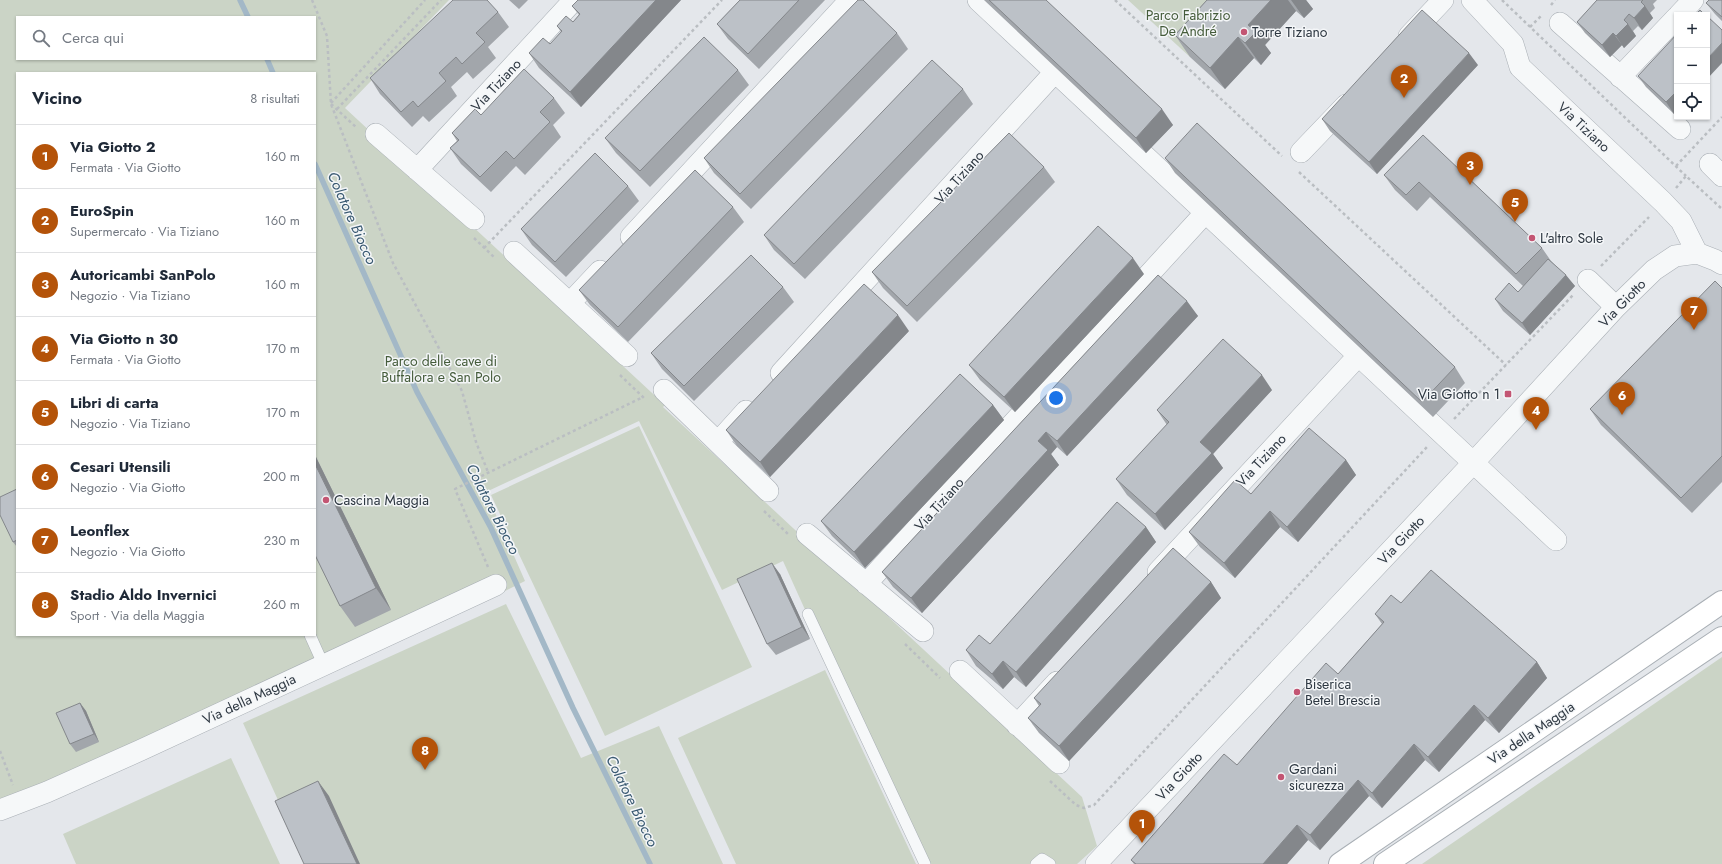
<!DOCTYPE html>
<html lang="it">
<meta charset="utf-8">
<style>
body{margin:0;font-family:Jost,sans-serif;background:#f6f6f7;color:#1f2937}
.controls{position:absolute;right:12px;top:12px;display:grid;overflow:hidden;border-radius:0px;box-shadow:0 1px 3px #0004}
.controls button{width:36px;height:36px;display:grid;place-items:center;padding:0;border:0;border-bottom:1px solid #e0e1e3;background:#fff;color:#1f2937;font:20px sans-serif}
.you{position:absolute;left:1056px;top:398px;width:14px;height:14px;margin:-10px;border:3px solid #fff;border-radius:50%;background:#1a73e8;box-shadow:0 0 0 6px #1a73e833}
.badge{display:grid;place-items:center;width:26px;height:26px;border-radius:50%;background:#b45309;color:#fff;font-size:13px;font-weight:700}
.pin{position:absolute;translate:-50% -33px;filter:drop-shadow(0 1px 2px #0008)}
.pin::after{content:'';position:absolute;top:21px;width:14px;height:12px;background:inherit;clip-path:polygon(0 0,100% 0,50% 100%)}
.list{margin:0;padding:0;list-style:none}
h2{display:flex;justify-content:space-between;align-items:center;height:52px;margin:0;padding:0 16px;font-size:17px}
h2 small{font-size:13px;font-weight:400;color:#747a83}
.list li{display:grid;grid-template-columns:26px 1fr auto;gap:12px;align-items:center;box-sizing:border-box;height:64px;padding:0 16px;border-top:1px solid #e0e1e3}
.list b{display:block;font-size:15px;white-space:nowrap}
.list p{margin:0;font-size:13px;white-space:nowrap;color:#747a83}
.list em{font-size:13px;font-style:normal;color:#747a83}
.icon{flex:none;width:22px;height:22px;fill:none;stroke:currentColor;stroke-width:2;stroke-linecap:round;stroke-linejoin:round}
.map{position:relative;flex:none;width:1722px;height:864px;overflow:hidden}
.search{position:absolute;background:#fff;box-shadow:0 1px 3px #0004;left:16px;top:16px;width:300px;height:44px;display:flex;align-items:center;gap:10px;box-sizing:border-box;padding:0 14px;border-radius:0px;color:#747a83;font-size:15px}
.panel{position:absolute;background:#fff;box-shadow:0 1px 3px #0004;left:16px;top:72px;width:300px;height:564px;border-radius:0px}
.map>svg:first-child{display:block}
.green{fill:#cbd4c6;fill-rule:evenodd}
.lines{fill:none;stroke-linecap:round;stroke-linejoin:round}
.stream{stroke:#a3b8c7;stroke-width:5.5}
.lane-casing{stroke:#a9afb5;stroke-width:12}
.street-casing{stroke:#a9afb5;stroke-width:22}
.secondary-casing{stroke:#a9afb5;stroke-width:24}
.path{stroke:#babec2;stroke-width:2.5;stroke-dasharray:3 3;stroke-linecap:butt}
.lane{stroke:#f6f8f9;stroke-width:11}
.street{stroke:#f6f8f9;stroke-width:21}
.secondary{stroke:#fff;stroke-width:22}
.wall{fill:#a2a6ab}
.shaded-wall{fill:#84878b}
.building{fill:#bcc1c7;stroke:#84878b}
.poi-dot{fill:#c35573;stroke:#f4f6f8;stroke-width:1.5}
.labels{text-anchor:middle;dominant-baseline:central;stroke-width:3;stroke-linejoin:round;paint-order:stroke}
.park-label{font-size:14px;fill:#455c3b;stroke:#f4f6f8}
.poi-label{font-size:14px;fill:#2d3741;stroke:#f4f6f8;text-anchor:start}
.street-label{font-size:14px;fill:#2d3741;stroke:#f4f6f8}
.water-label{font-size:15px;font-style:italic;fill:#3a5a72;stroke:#f4f6f8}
</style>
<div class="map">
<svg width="1722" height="864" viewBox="0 0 1722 864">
<rect width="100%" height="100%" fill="#e4e7eb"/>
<path class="green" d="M0,0H449L345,108L665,405L663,407L1082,797L1097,846L1077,864H920L783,561L722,590L639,421L486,492L525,581L497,595L489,578L18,796L0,802ZM17,17H315V59H17ZM17,73H315V635H17Z
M1128,0H1242L1190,57Z
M639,426L752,667L605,736L491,495Z
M506,604L581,758L659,726L723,864H307L243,723Z
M1722,657V864H1422Z
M825,670L916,864H736L678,738Z
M231,758L280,864H76L63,834Z"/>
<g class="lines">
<path class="stream" d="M240,0L248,17
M267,59L273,73
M315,164L417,392L491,528L573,708L650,864"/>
<defs>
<path id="lane" d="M808,614L925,864
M310,635L323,664
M1036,864L1042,859L1050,864"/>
<path id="street" d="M978,0L1556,540
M1472,0L1513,44L1520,67L1663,202L1681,221L1697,253
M1679,15L1693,0
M1560,23L1680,129
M1409,36L1443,0
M1620,77L1677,17
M376,134L474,219
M1301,152L1346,105
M1710,164L1722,176
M417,170L574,0
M631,237L850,0
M514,252L627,356
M1588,280L1616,307
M570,303L600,271
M781,373L1055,72
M664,390L768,491
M718,442L746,411
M807,534L923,631
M1158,572L1359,355
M866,584L1206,212
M960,671L1059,763
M1017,725L1057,682
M0,810L47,792L141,750L496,585
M1096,864L1474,462L1616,307L1654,270L1675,256L1697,253L1715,260L1722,264"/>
<path id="secondary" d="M1340,864L1722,602
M1385,864L1722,638"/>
</defs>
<use href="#lane" class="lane-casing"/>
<use href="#street" class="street-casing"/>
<use href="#secondary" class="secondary-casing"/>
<path class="path" d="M312,0L327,36L331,104L393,263L462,391L476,442L488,472
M1115,0L1282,156
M1502,0L1686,176
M1551,5L1555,0
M1530,27L1541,16
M331,103L425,0
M331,104L357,128
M337,109L441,0
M1676,166L1722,117
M1299,172L1506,365
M1676,188L1686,176L1722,209
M474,238L495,258
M484,248L722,0
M1601,266L1649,217
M620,375L645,399
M1454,419L1574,294
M764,511L788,534
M488,567L455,489L643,397
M905,644L940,678
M0,751L13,785
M1050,781L1076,805L1084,808L1094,805L1427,447"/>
<use href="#lane" class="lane"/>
<use href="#street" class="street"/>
<use href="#secondary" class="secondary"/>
</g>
<path class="wall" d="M509,0H528L519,9Z
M681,0L581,107L539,68L529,53L550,44L561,32L557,26L573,22L579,15L572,6Z
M740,0H825L759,69L728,39L717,24Z
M984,0H1046L1173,125L1146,153Z
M1207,0H1306L1313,9L1304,18L1296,11L1265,45L1271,53L1261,65L1254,58L1225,89L1190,57L1175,35Z
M1597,0H1657L1653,4L1655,8L1650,13L1653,18L1642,30L1638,26L1633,31L1636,36L1624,48L1622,45L1610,57L1585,33L1577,22Z
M1722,0V21L1715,14L1706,3Z
M498,12L509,27L488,47L496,58L473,79L467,72L451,87L457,96L429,122L423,116L412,127L380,94L370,78Z
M897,33L908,49L751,209L714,173L704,158Z
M1677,34V111L1674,114L1646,87L1638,76Z
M1478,65L1377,174L1330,131L1322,119Z
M738,70L749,85L650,187L616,153L605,138Z
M963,89L973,104L805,279L774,250L764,235Z
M554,98L565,113L553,125L561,137L525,175L516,166L491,192L461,164L450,148L457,141L452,133L481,115Z
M1423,135L1542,248L1551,261L1575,286L1530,335L1503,311L1495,299L1518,292L1523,286L1430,197L1417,211L1395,190L1384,175Z
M1165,158L1455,367L1465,383L1433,417L1175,173Z
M1044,167L1055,182L917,322L883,288L872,272Z
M628,186L639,201L566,277L532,245L521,229Z
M733,207L744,222L628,342L590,305L579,290Z
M1144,274L1015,412L980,380L969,365Z
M1158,275L1198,316L1067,456L1057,447L1051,454L1059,465L922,613L893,587L882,572Z
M783,287L794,302L694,401L662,369L651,353Z
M1722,288V482L1692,513L1601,425L1590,409Z
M909,331L770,477L737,446L726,430Z
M1272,390L1213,454L1223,468L1165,530L1127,495L1116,479L1167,425L1157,410Z
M993,405L1004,420L865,568L832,536L821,521Z
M315,455L391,610L355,627L340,606L315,555Z
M1346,460L1356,475L1298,542L1280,527L1235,578L1200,547L1189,532L1251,494Z
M17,489V547L13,542Z
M1146,527L1156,542L1026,687L1014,677L1003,689L976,666L966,650L990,644Z
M780,574L810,639L776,655L767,644Z
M1211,582L1221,598L1069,761L1039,733L1028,718L1039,706L1034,698Z
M1401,603L1537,662L1547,678L1499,733L1485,720L1439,772L1425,760L1382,808L1369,796L1320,850L1308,840L1287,864H1134L1131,860L1338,674L1382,624L1375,614Z
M80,703L86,711L99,742L76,752L70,744Z"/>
<path class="shaded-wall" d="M656,0H681L581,107L570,92Z
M1271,0H1288L1296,11L1265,45L1271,53L1261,65L1245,43L1248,25Z
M1291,0H1306L1313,9L1304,18Z
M1645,6L1653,18L1642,30L1634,18Z
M1628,24L1636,36L1624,48L1616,36Z
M1613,33L1622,45L1610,57L1602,45Z
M1238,37L1254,58L1225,89L1210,68Z
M1722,43V63L1707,79V59Z
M1469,53L1478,65L1377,174L1369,162Z
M1677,91V111L1674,114L1666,102Z
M1162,109L1173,125L1146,153L1136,138Z
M1133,258L1144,274L1015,412L1004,397Z
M1566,275L1575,286L1530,335L1522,323Z
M1187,301L1198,316L1067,456L1057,441Z
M898,315L909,331L770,477L760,462Z
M1262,375L1272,390L1213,454L1223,468L1165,530L1155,514L1200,442Z
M993,405L1004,420L865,568L854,552Z
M1046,432L1057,447L1051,454L1059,465L922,613L911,598L1038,441Z
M315,455L391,610L376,588L315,464Z
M1346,460L1356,475L1298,542L1287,527Z
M1270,511L1280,527L1235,578L1224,563Z
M1146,527L1156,542L1026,687L1016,672Z
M772,563L780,574L810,639L802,627Z
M1211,582L1221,598L1069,761L1059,746Z
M1003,661L1014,677L1003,689L992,674Z
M1537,662L1547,678L1499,733L1488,718Z
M80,703L86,711L99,742L94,734Z
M1474,705L1485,720L1439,772L1428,757Z
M1414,744L1425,760L1382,808L1372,793Z
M1358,780L1369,796L1320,850L1310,835Z
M318,781L329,796L360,864H357Z
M1297,825L1308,840L1287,864H1263Z"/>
<path class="building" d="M453,0H487L498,12L476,33L485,42L462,64L456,57L439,73L446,81L418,107L413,101L401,112L370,78Z
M578,0H656L570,92L529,53L543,38L550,44L562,31L557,26L566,16L573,22L580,14L572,6Z
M740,0H799L748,54L717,24Z
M858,0H863L897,33L740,194L704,158Z
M989,0H1046L1162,109L1136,138Z
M1207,0H1271L1248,25L1256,32L1245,43L1238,37L1210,68L1175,35Z
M1597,0H1643L1641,2L1645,6L1634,18L1629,14L1624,20L1628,24L1616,36L1613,33L1602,45L1577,22Z
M1709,0H1722V17L1706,3Z
M1422,10L1469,53L1369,162L1322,119Z
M1700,10L1705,15H1695Z
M1707,16L1722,30V43L1707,59Z
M1677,34V91L1666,102L1638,76Z
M704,37L738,70L640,171L605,138Z
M932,60L963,89L794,264L764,235Z
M524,69L554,98L540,112L550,122L514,159L506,151L480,177L450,148L459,140L452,133L475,109L481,115Z
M1197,123L1455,367L1422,402L1165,158Z
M1009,133L1044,167L907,306L872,272Z
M1423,135L1542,248L1516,274L1419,182L1406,195L1384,175Z
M595,153L628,186L555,262L521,229Z
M695,170L733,207L618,327L579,290Z
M1098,226L1133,258L1004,397L969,365Z
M751,255L783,287L684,386L651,353Z
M1548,259L1566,275L1522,323L1495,299L1509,283L1518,292Z
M1158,275L1187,301L1057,441L1046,432L1038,441L1048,450L911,598L882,572Z
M1715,281L1722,288V456L1681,498L1590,409Z
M864,284L898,315L760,462L726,430Z
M1223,339L1262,375L1200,442L1212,453L1155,514L1116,479L1169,422L1157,410Z
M960,374L993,405L854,552L821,521Z
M1309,428L1346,460L1287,527L1270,511L1224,563L1189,532L1235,480L1251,494Z
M315,464L376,588L340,606L315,555Z
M17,489V540L13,542L0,515V497Z
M1117,502L1146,527L1016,672L1003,661L992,674L966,650L979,635L990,644Z
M1173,548L1211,582L1059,746L1028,718L1041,704L1034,698Z
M772,563L802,627L767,644L737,579Z
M1431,570L1537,662L1488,718L1474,705L1428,757L1414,744L1372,793L1358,780L1310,835L1297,825L1263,864H1136L1131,860L1224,754L1237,765L1326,663L1338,674L1384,622L1375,614L1391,595L1401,603Z
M80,703L94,734L70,744L56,713Z
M318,781L357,864H304L275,801Z"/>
<g class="poi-dot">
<circle cx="1244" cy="32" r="4"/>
<circle cx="1532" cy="238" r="4"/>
<rect x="1504" y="390" width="8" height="8" rx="2"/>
<circle cx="326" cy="500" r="4"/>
<circle cx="1297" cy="692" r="4"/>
<circle cx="1281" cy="777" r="4"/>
</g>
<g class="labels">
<g class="park-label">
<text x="1188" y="15">Parco Fabrizio<tspan x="1188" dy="16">De André</tspan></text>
<text x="441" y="361">Parco delle cave di<tspan x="441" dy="16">Buffalora e San Polo</tspan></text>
</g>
<g class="poi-label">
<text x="1252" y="32">Torre Tiziano</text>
<text x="1540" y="238">L'altro Sole</text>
<text x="1500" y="394" text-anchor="end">Via Giotto n 1</text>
<text x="334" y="500">Cascina Maggia</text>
<text x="1305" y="684">Biserica<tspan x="1305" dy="16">Betel Brescia</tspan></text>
<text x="1289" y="769">Gardani<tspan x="1289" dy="16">sicurezza</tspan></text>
</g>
<g class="street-label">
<text transform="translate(496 85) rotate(-47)">Via Tiziano</text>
<text transform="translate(1584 127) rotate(43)">Via Tiziano</text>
<text transform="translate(959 177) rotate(-48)">Via Tiziano</text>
<text transform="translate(1622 303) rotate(-46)">Via Giotto</text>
<text transform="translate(1261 460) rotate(-47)">Via Tiziano</text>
<text transform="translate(939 504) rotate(-48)">Via Tiziano</text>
<text transform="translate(1401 540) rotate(-47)">Via Giotto</text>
<text transform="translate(249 699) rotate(-25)">Via della Maggia</text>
<text transform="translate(1531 733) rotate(-34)">Via della Maggia</text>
<text transform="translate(1179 776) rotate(-47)">Via Giotto</text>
</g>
<g class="water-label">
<text transform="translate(352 218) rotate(66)">Colatore Biocco</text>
<text transform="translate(493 509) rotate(63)">Colatore Biocco</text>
<text transform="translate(632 801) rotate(64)">Colatore Biocco</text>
</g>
</g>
</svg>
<div class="controls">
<button>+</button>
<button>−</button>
<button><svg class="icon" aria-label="locate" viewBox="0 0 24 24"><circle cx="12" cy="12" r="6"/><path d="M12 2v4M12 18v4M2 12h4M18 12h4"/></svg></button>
</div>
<div class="you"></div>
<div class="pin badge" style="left:1142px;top:843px">1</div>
<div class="pin badge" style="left:1404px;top:98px">2</div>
<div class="pin badge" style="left:1470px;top:185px">3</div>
<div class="pin badge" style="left:1536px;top:430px">4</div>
<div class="pin badge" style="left:1515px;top:222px">5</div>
<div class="pin badge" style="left:1622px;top:415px">6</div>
<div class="pin badge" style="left:1694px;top:330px">7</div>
<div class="pin badge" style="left:425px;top:770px">8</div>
<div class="search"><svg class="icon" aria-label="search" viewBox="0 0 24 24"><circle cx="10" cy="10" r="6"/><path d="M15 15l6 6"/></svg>Cerca qui</div>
<section class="panel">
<h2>Vicino<small>8 risultati</small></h2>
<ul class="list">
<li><span class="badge">1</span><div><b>Via Giotto 2</b><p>Fermata · Via Giotto</p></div><em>160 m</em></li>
<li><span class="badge">2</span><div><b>EuroSpin</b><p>Supermercato · Via Tiziano</p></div><em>160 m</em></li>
<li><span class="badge">3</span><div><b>Autoricambi SanPolo</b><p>Negozio · Via Tiziano</p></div><em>160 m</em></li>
<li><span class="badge">4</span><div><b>Via Giotto n 30</b><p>Fermata · Via Giotto</p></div><em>170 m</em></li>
<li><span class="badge">5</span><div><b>Libri di carta</b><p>Negozio · Via Tiziano</p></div><em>170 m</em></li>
<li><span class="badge">6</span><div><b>Cesari Utensili</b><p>Negozio · Via Giotto</p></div><em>200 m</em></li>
<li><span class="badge">7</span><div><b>Leonflex</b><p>Negozio · Via Giotto</p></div><em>230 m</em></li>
<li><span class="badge">8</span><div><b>Stadio Aldo Invernici</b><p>Sport · Via della Maggia</p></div><em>260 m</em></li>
</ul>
</section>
</div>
